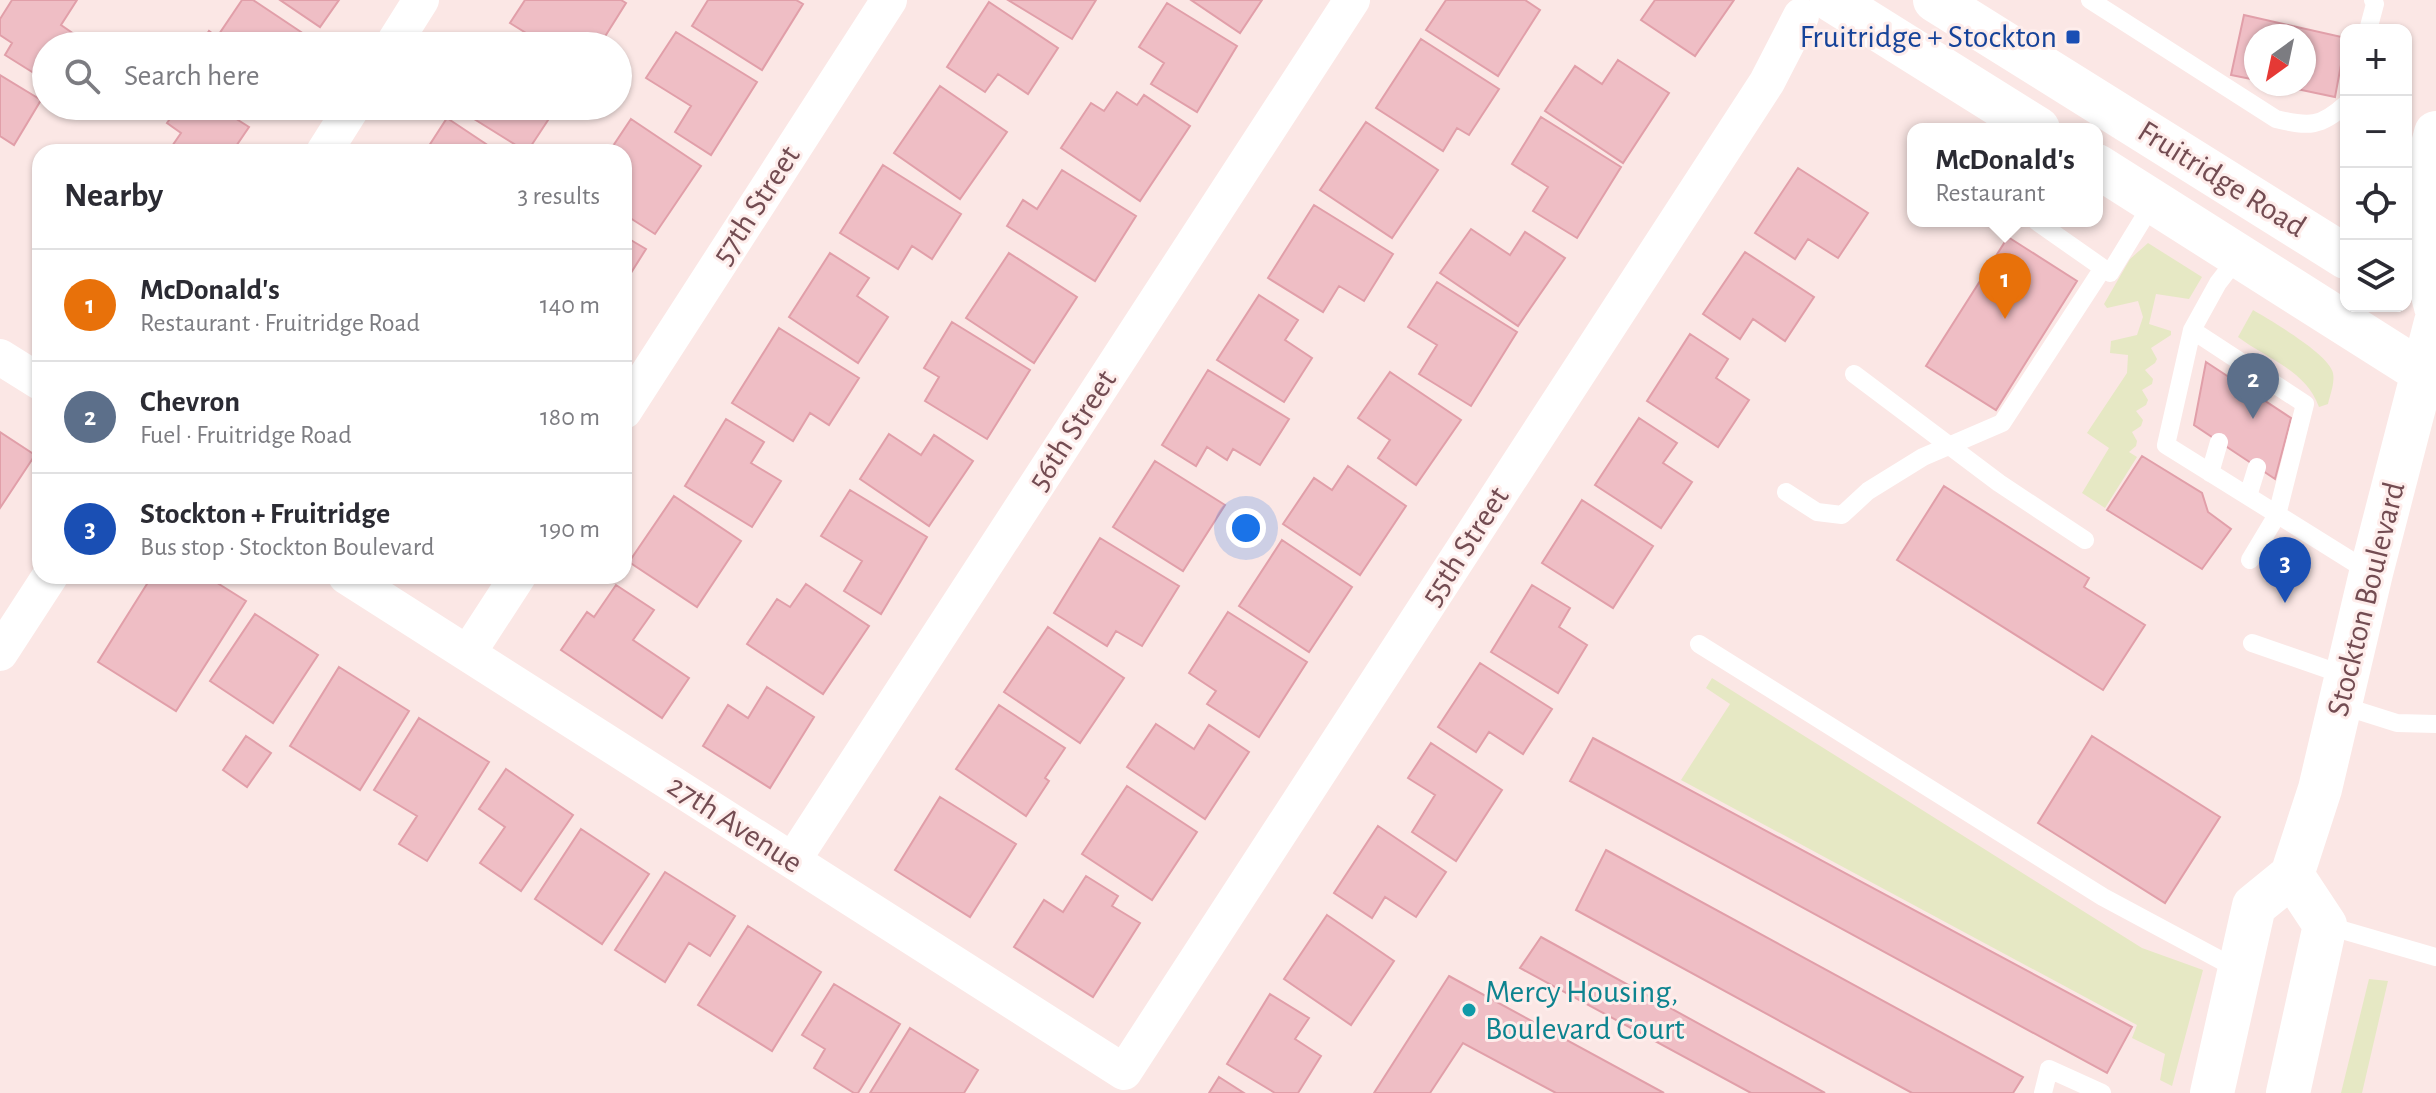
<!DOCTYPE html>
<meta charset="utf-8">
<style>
body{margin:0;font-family:"Alegreya Sans",sans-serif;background:#f7f7f7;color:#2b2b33}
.controls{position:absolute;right:24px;top:24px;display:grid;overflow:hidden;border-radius:16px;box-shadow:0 2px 6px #0004}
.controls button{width:72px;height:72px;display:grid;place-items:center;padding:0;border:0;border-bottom:2px solid #e1e1e2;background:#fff;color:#2b2b33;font:40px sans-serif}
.compass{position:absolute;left:2244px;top:24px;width:72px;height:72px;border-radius:50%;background:#fff;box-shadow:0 2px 6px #0004;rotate:213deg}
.you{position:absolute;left:1246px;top:528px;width:28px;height:28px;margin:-20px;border:6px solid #fff;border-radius:50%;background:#1a73e8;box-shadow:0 0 0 12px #1a73e833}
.badge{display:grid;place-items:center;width:52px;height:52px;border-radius:50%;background:#7c3aed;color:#fff;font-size:26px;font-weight:700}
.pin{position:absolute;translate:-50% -66px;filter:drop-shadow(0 2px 4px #0008)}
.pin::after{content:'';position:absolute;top:42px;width:28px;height:24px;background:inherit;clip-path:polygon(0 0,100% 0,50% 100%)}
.popup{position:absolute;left:1907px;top:123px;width:196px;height:104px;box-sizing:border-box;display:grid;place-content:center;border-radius:16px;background:#fff;filter:drop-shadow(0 2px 6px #0005);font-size:26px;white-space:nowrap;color:#7c7c81}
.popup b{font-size:30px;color:#2b2b33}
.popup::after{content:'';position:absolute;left:50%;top:100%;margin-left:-16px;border:16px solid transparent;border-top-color:#fff}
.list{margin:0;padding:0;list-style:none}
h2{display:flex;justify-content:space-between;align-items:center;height:104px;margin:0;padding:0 32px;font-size:34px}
h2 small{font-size:26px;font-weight:400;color:#7c7c81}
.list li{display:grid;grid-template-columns:52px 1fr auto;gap:24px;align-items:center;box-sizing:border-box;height:112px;padding:0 32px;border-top:2px solid #e1e1e2}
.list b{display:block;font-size:30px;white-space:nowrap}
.list p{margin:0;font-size:26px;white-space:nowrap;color:#7c7c81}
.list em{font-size:26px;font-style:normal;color:#7c7c81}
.icon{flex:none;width:44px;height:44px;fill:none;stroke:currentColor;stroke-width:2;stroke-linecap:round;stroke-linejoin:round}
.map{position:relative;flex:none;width:2436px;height:1093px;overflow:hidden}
.search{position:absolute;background:#fff;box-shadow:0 2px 6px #0004;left:32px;top:32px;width:600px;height:88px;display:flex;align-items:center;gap:20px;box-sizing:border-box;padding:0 28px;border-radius:44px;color:#7c7c81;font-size:30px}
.panel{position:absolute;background:#fff;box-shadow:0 2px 6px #0004;left:32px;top:144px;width:600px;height:440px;border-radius:24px}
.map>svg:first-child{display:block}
.green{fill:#e6e8c4}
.building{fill:#efbec5;stroke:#e19fa9;stroke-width:2}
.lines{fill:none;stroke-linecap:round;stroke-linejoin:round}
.service{stroke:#fff;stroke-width:18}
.minor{stroke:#fff;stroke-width:36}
.secondary{stroke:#fff;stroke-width:44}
.transit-dot{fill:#1a4fb4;stroke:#feedeb;stroke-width:3}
.culture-dot{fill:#0f9aa8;stroke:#feedeb;stroke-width:3}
.labels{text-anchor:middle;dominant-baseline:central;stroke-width:6;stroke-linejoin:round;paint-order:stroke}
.transit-label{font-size:32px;fill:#164399;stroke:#feedeb;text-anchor:end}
.street-label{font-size:32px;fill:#734c52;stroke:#feedeb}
.culture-label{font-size:32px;fill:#0d838f;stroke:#feedeb;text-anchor:start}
</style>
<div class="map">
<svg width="2436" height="1093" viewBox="0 0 2436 1093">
<rect width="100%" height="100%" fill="#fbe7e5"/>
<path class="green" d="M2148,243L2202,277L2189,299L2156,294L2149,324L2171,331V335L2151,348L2157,359L2155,363L2145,370L2153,379L2152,384L2142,390L2148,400L2146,405L2136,411L2143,420L2141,426L2132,432L2137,441L2136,446L2129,452L2137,457L2105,508L2082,493L2109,448L2087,433L2127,373L2128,355L2110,353L2111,341L2137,335L2143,317L2138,301L2107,308L2104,304L2130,259Z
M2253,310C2270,320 2329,354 2333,373C2335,383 2330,395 2328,404L2319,407C2306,370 2267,359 2238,337Z
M1712,678L2142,948L2203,970L2172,1086L2160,1080L2165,1054L2132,1038L2137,1025L1681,780L1730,704L1706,688Z
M2369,979L2388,981L2362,1093H2341Z"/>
<path class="building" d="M12,0H77L61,25L74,34L66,46H46L45,80L5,55L12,43L0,35V19Z
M242,0H253L307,36L301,46H199L209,31L217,37Z
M280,0H339L320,27Z
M525,0H621L626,3L599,46H547L510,23Z
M708,0H796L803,4L762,70L692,26Z
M1008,0H1096L1072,39Z
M1191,0H1262L1240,33Z
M1446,0H1525L1540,10L1498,76L1426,30Z
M1655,0H1734L1695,56L1641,20Z
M989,2L1058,48L1028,94L998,74L985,92L947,67Z
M1167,3L1237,46L1197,112L1151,84L1164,63L1139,47Z
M2244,15L2346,38L2335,97L2273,84H2304V36H2256V80L2231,75Z
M676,32L757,82L711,155L675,132L691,106L646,78Z
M1421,39L1499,89L1469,135L1457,128L1443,151L1376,108Z
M1618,60L1669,93L1623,163L1545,111L1575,66L1602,84Z
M0,75L41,100L14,145L0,136Z
M940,86L1007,132L960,199L894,153Z
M1117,92L1137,105L1144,95L1190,126L1140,201L1061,148L1091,103L1104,111Z
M179,106H232L227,113L249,127L232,152H168L181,133L167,123Z
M460,106H553L556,108L527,152L458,109Z
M1541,117L1621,167L1577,238L1533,211L1548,187L1512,164Z
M447,118L498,152H425Z
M631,119L701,166L655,234L624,214V152H609Z
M1366,122L1438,170L1392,238L1320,190Z
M883,165L961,214L932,259L912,246L898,269L840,233Z
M1798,168L1868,213L1838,258L1808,239L1795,259L1755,233Z
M1062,170L1136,216L1095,281L1007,226L1023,200L1037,209Z
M1314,205L1393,254L1364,301L1339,286L1323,312L1268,278Z
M1471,229L1510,255L1525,232L1565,258L1518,326L1440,273Z
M624,236L646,249L624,284Z
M2008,237L2077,281L1996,410L1926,366Z
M1745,252L1814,297L1785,341L1753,319L1740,339L1703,314Z
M830,253L869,278L857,296L888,317L858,363L789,317Z
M1009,253L1077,297L1034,363L966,318Z
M1437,282L1517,332L1471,406L1419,374L1437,345L1408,327Z
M1259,295L1298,320L1285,340L1312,358L1284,402L1217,360Z
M952,322L1030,370L987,439L925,401L939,377L924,368Z
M779,328L859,378L829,425L810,413L793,441L732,403Z
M1690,334L1728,359L1716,378L1749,400L1718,447L1647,401Z
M2206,362L2291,418L2275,479L2194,425Z
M1208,370L1289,419L1260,465L1233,449L1227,460L1207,447L1196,466L1162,445Z
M1390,372L1461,420L1416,485L1378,458L1390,440L1358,418Z
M1639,418L1677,443L1663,463L1692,482L1661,528L1595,485Z
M726,419L764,442L751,463L781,481L752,527L685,486Z
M0,432L35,455L0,508Z
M889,434L921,455L934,435L973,461L929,526L860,479Z
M2142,456L2202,493L2208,512L2231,529L2202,569L2107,510Z
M1155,461L1225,505L1183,571L1113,527Z
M1348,466L1406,506L1360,575L1283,524L1314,478L1332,490Z
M1944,486L2089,578L2084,587L2145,625L2103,690L1897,560Z
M850,490L927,537L881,614L844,591L862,561L821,536Z
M674,496L741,541L697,607L629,562Z
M1582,500L1653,546L1613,608L1542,563Z
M1100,538L1179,586L1142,646L1116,631L1107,646L1054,613Z
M1282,540L1352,587L1309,652L1239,606Z
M152,576H206L246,601L176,711L98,662Z
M806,584L869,626L823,694L747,644L777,599L790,607Z
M616,585L654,610L633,640L689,678L662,718L561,650L587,612L594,617Z
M1532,585L1570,608L1559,627L1587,645L1558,693L1491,652Z
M1228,612L1307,662L1259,737L1207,704L1216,691L1189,673Z
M255,614L318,655L273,723L210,681Z
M1048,627L1124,678L1080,743L1004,692Z
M1480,663L1552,709L1523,754L1489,732L1476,752L1438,727Z
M339,667L409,711L360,790L290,746Z
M767,687L814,717L770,788L703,746L728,705L748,718Z
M999,705L1065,748L1045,778L1049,781L1026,816L956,769Z
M419,718L489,762L427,861L399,844L417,816L374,790Z
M1156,724L1194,749L1209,725L1249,752L1205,819L1127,767Z
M246,736L271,753L247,787L223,770Z
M2092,736L2220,817L2165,903L2038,823Z
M1593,738L2132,1027L2107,1073L1570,781Z
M1431,743L1502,790L1456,861L1412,832L1435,795L1408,778Z
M506,769L573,815L521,891L480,863L505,827L479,809Z
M1127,786L1197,832L1152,900L1082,854Z
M940,797L1016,844L970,917L895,870Z
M1378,826L1446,872L1416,917L1385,897L1372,918L1334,893Z
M581,829L649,874L602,944L535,899Z
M1606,850L2023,1077L2013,1093H1912L1576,910Z
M665,872L735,916L710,956L689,943L665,982L615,950Z
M1086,876L1118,896L1112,906L1140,923L1093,997L1014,947L1044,900L1063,912Z
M1327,915L1394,961L1351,1025L1284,979Z
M748,926L821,972L772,1051L698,1005Z
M1541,937L1825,1093H1751L1520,968Z
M1449,976L1664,1093H1556L1463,1043L1430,1093H1374Z
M834,984L900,1024L858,1093H854L814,1068L825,1049L802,1035Z
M1270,994L1309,1018L1295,1039L1321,1056L1298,1093H1275L1227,1064Z
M910,1028L978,1070L964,1093H870Z
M1219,1077L1244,1093H1209Z"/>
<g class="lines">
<path class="service" d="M2090,0L2276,119C2309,127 2321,127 2346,104
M2368,30L2375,4L2373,0
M2036,221L2110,273L2154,201
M2239,256L2218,283L2192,330L2166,445L2371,573
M2192,330L2305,404L2277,515L2250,560
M1854,374L1999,483L2085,540
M2210,473L2219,442
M1786,492L1817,512L1842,515L1868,491L1923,457L2002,423L2103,268
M2248,496L2257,467
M2252,643L2347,676
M1699,644L2103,897L2239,970
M2340,705L2397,723L2436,724
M2325,925L2436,957
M2043,1093L2049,1069L2102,1093"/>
<path class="minor" d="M392,46L421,0
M324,152L353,106
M0,357L40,382
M624,411L889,0
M346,576L1124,1072L1767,82L1801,16
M0,653L50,576
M468,653L518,576
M793,860L1352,0"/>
<path class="secondary" d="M1832,0L2038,129
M1935,0L2346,257
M2436,133L2414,220L2436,307
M2097,166L2436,381
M2212,1093L2254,906L2292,875L2320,789L2371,573L2436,322
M2288,1093L2325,925L2292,875"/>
</g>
<rect class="transit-dot" x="2065" y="29" width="16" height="16" rx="4"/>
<circle class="culture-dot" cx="1469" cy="1010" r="8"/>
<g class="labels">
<g class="transit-label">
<text x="2057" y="37">Fruitridge + Stockton</text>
</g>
<g class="street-label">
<text transform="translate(2222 179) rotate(32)">Fruitridge Road</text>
<text transform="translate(756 205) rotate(-57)">57th Street</text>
<text transform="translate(1072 430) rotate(-57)">56th Street</text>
<text transform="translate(1465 546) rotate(-57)">55th Street</text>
<text transform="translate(2366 599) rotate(-76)">Stockton Boulevard</text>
<text transform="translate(735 824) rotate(33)">27th Avenue</text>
</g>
<g class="culture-label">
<text x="1485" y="992">Mercy Housing,<tspan x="1485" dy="37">Boulevard Court</tspan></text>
</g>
</g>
</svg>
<div class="controls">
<button>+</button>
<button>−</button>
<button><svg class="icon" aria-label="locate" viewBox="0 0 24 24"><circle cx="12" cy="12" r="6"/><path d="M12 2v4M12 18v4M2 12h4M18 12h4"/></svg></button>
<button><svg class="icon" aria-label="layers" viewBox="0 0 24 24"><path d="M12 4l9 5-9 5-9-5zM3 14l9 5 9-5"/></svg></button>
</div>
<svg class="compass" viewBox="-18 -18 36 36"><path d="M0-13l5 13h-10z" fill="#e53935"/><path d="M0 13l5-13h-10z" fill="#7c7c81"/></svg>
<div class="you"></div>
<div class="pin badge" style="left:2005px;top:319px;background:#e8710a">1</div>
<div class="popup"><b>McDonald's</b>Restaurant</div>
<div class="pin badge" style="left:2253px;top:419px;background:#5c6f8a">2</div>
<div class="pin badge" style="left:2285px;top:603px;background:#1a4fb4">3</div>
<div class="search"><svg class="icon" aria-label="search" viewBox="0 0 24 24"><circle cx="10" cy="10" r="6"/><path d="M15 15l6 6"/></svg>Search here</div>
<section class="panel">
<h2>Nearby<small>3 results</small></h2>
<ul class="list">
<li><span class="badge" style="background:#e8710a">1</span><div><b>McDonald's</b><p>Restaurant · Fruitridge Road</p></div><em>140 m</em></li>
<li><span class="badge" style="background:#5c6f8a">2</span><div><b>Chevron</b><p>Fuel · Fruitridge Road</p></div><em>180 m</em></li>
<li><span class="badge" style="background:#1a4fb4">3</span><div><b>Stockton + Fruitridge</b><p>Bus stop · Stockton Boulevard</p></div><em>190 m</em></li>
</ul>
</section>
</div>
